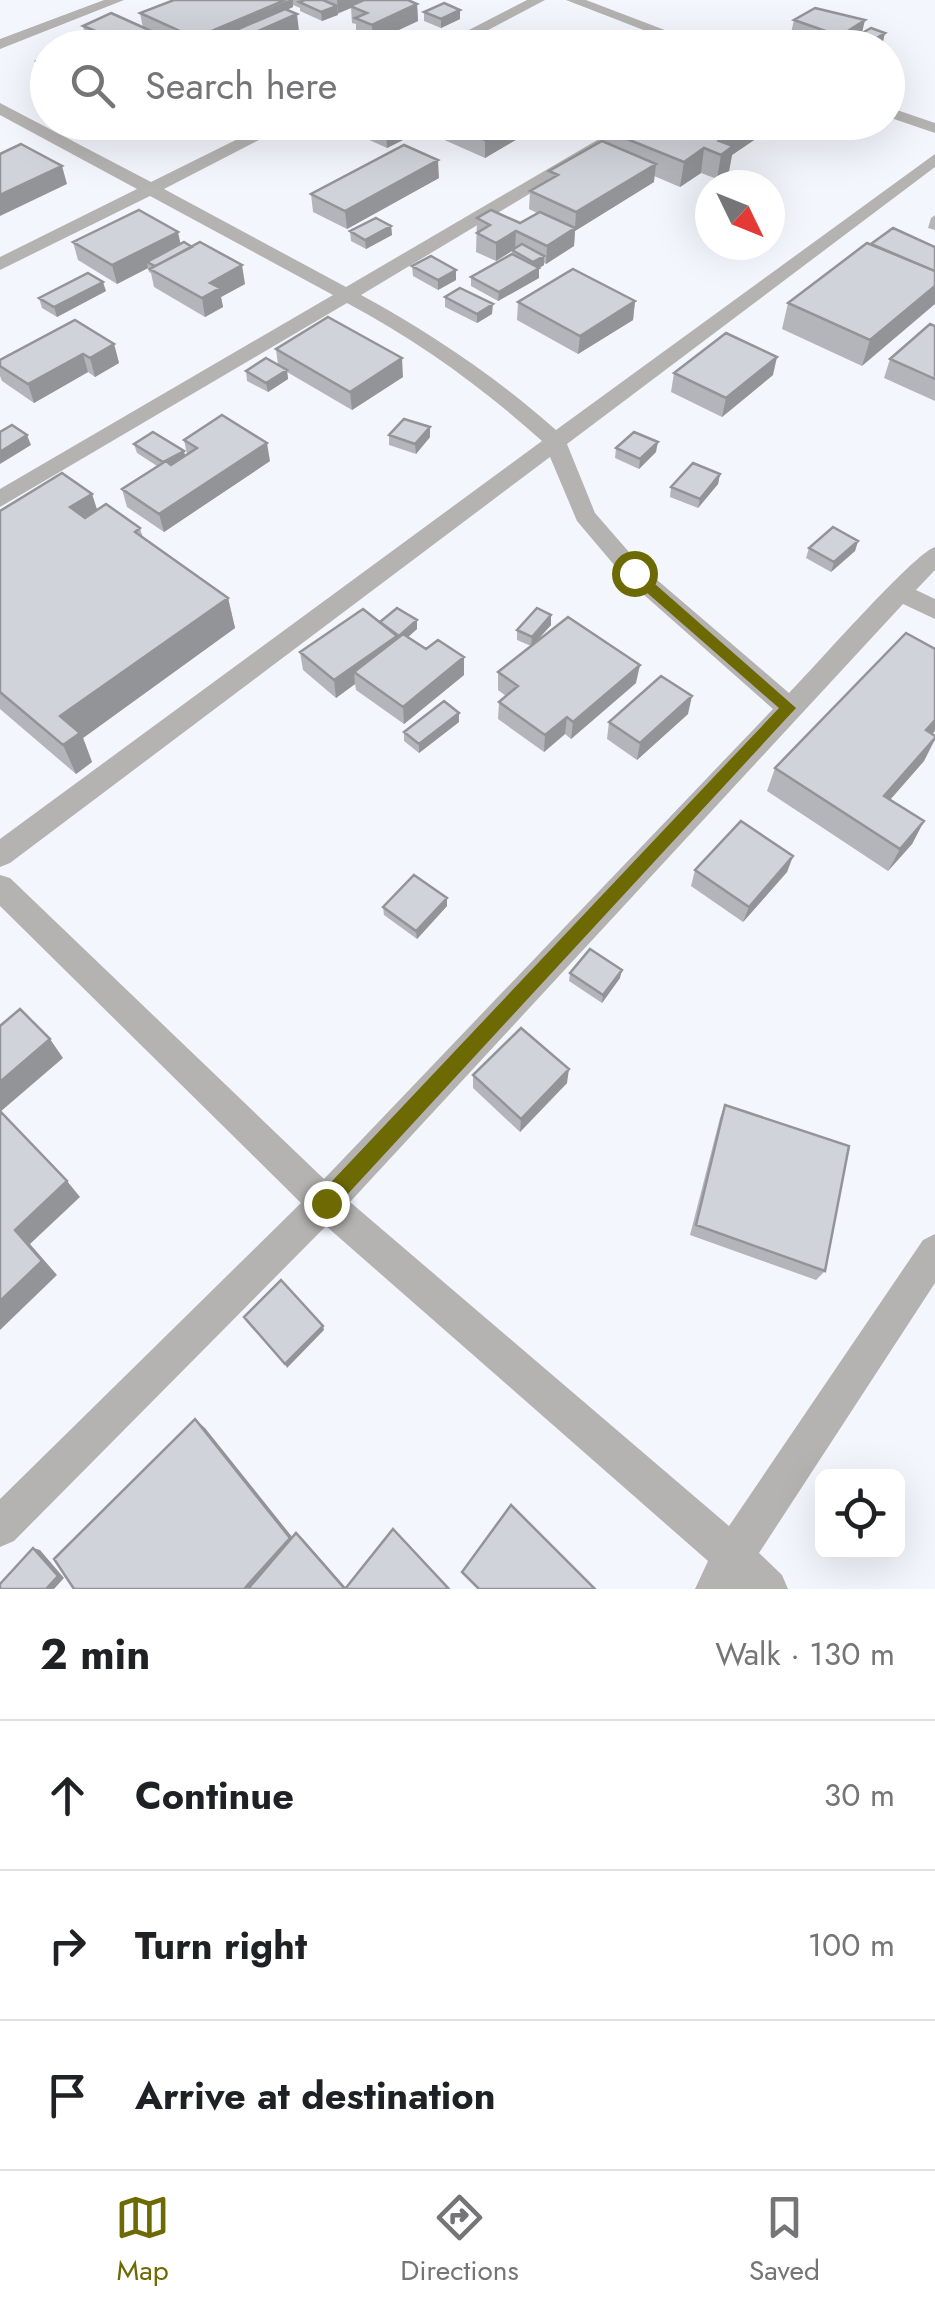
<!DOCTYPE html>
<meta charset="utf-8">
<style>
body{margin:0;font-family:Jost,sans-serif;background:#f6f6f6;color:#202124}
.controls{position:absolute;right:30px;bottom:30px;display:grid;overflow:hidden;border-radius:15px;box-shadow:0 10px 40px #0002}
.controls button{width:90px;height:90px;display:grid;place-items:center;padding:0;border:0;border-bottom:2px solid #e0e0e0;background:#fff;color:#202124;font:50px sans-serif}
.compass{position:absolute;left:695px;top:170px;width:90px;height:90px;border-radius:50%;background:#fff;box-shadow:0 10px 40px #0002;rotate:133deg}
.stop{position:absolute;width:30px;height:30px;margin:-22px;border:8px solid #6d6903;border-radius:50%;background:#fff}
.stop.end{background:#6d6903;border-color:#fff;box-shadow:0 2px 10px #0008}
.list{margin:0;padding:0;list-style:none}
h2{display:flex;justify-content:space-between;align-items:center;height:130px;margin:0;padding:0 40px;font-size:42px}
h2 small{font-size:32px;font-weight:400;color:#757577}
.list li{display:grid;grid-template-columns:65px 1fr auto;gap:30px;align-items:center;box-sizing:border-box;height:150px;padding:0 40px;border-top:2px solid #e0e0e0}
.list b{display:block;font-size:38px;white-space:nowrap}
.list em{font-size:32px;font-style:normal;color:#757577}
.icon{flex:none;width:55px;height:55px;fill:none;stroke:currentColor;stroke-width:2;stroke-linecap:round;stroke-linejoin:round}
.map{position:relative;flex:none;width:935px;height:1589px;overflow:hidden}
.search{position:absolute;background:#fff;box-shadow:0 10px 40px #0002;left:30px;right:30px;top:30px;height:110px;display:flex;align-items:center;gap:25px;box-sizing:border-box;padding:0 35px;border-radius:55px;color:#757577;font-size:38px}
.sheet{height:580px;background:#fff}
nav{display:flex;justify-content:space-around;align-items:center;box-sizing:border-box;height:140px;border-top:2px solid #e0e0e0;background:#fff;font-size:28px;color:#757577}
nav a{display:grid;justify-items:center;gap:5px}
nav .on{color:#6d6903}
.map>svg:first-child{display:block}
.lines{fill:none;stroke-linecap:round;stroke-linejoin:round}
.minor{fill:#b5b2b2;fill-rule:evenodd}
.tertiary{fill:#b5b2b2;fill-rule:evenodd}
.wall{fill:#b3b5bb}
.shaded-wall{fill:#929498}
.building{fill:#d0d3d9;stroke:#929498;stroke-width:2.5}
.route{fill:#6d6903}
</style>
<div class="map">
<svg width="935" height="1589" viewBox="0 0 935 1589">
<rect width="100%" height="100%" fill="#f3f6fc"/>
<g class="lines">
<path class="minor" d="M527,0H545L454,48H434Z
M566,0H586L712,48H690Z
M0,103L151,182L272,122H294L164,189L346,287L628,122H649L361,295C431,333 496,377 556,430L935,154V167L567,444L595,513L642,567L789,693C813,669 914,553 935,547V570L916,590L935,599V619L903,604L350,1202L729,1526L923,1240L935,1234V1283L759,1553L782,1575L788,1589H695L708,1561L326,1226L14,1541L0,1547V1499L301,1203L0,906V875L10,878L324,1179L773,709L626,579L577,521L550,457L10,863L0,867V839L542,441C482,387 418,341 347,303L0,507V489L333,295L150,196L0,270V257L137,189L0,115Z
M888,107L935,123V133L888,117Z"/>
<path class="tertiary" d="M104,0H124L0,49V39Z"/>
</g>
<path class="wall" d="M174,0H408L417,4L418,21L373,42L356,35V24L352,23L351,8L322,21L300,11V8L293,5V7L287,10L299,31L261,48H88L83,26L143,28L140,13Z
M460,10V19L441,28L424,21V12Z
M794,20L862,33L883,42L874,48H819L790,37Z
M48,56V86L43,85L37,61Z
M343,122H532L531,131L485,158L440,138V128L433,131L427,128L387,148L343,128Z
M612,133L760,136L732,155L729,171L717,179L701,173L680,187L654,176V182L575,231L574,246L546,264L544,263V265L539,268V278L498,301L471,286V277L512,254V251L496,261L476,252L477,218L520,223L537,213L529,209L530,191L548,180L549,171L611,145Z
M439,178L347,229L313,212L311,194Z
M935,215V230L928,228L931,218Z
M391,226L392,235L366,249L351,241L350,231Z
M73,242L181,244L245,284L221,297L223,307L205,317L154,287L151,273L149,272L148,268L117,284L78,260Z
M871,245L935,247L862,366L782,329L788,303Z
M412,266L456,280L438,290L413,276Z
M106,291L57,317L42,308L39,298Z
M445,297L492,314L477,323L445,307Z
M635,301L633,320L578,354L517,320L518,302Z
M935,326V401L884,378L890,359Z
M114,344L119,363L95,377L88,372L34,403L2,381L0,376V360Z
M276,349L403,377L352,410L287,372L288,379L268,392L247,381L246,371L278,365Z
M674,373L773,375L722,417L671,392Z
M430,427V437L416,454L389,445V435Z
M184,440L270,461L164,532L127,507L122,489L157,466L137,453L134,444L184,451L185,456L187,454Z
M616,448L656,452L639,469L615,458Z
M720,474L718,484L698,508L670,497L671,487Z
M92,494L97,510L140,528L143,538L228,598L235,628L83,738L92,762L76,774L0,709V511Z
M858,541L855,551L831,572L806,558L809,548Z
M551,615V625L534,644L636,683L571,739L565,734L544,752L498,719L499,702L506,696L498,690V672L531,646L517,640V630Z
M417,620V629L408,637L426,649L464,657V675L404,724L356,690L355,684L336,698L303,670L300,652L380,622Z
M688,714L637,760L607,739L609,722Z
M459,722L419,753L404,741V732Z
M932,734L935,740L924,761L890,800L924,821L912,844L888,871L767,791L775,768Z
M793,856L787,872L743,922L691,886L695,870Z
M447,906L417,939L384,915L383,907Z
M570,973L620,978L602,1003L569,981Z
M473,1075L567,1083L520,1132L473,1088Z
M725,1105L825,1271L816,1280L690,1235L720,1118Z"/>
<path class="shaded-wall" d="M289,0H293V7L284,11L297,14L299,31L261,48H207L201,45L202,48H197L195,38Z
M337,0H369L350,6L351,8L338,13Z
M417,4L418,21L373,42L372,25Z
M337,6L338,15L322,21L321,12Z
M460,10V19L441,28V19Z
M865,20L861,37L837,48L840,36Z
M885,33L883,42L874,48H860Z
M402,122H427V128L387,148L386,131Z
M433,122H440V127L433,131Z
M515,122H532L531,131L485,158V140Z
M748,122H762L760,136L732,155L729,171L717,179L721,155L719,141Z
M704,148L701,173L680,187L684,162Z
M438,160L439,178L347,229L345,211Z
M656,164L654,182L575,231L574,246L546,264L547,246L575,228L576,212Z
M62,166L67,184L0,216V195Z
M391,226L392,235L366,249L365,240Z
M516,231L515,249L496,261V243Z
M178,232L182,250L147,262L148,268L117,284L112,265Z
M544,256V265L533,272V262Z
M242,265L245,284L221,297L223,307L205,317L202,298L210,283Z
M539,268V278L498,301L499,292Z
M456,270V280L438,290V280Z
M103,282L106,291L57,317L54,307Z
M935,286V304L862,366L870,340Z
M635,301L633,320L578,354L580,336Z
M493,304L492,314L477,323V314Z
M114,344L119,363L95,377L90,358Z
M83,354L88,372L34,403L28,384Z
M777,357L773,375L722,417L726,398Z
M402,358L403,377L352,410L350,392Z
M287,370L288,379L268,392L266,383Z
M430,427V437L416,454L415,444Z
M27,435L31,445L0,464V452Z
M658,442L656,452L639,469L640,459Z
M267,443L270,461L164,532L159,514Z
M184,451L186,461L167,473L164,463Z
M720,474L718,484L698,508L700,499Z
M92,494L102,525L81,538L70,507Z
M858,541L855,551L831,572L834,562Z
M228,598L235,628L83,738L92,762L76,774L63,745L60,716Z
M551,615V625L531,647L532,637Z
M417,620V629L399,645V636Z
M397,636L398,653L354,672L355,684L336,698L334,680Z
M464,657V675L404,724L403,707Z
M640,665L636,683L571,739L573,722Z
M692,696L688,714L637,760L640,743Z
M459,713V722L419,753V744Z
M567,717L565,734L544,752L545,735Z
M935,720V731L914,754L926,730Z
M935,738L924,761L873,819L884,796Z
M924,821L912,844L888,871L900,849Z
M793,856L787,872L743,922L749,907Z
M447,898V906L417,939L416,931Z
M622,970L620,978L602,1003L603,995Z
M50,1039L63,1058L0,1112V1082Z
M569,1069L567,1083L520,1132L521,1119Z
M67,1181L80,1197L30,1244L57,1275L0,1330V1301L15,1230Z
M323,1326L324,1330L287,1368L285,1364Z
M195,1419L205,1428L297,1543L255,1589H244Z
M296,1533L303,1539L347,1589H345Z
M33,1548L40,1550L64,1578L54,1589H46Z"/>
<path class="building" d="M174,0H280L283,1L195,38L140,13Z
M305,0H323L337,6L321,12L299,2Z
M364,0H408L417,4L372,25L355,18L367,13L350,6Z
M444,3L460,10L441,19L424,12Z
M815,8L865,20L840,36L794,20Z
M285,9L297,14L220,48H207L201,45Z
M111,13L189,48H95L92,46L111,37L83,26Z
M871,28L885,33L860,48H835Z
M48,56V65L37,61Z
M369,122H402L386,131Z
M444,122H515L485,140Z
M630,122H748L719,141L733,146L721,155L704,148L684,162L612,133Z
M602,141L656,164L576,212L530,191L558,175L549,171Z
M21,144L62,166L0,195V154Z
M404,145L438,160L345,211L311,194Z
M139,210L178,232L112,265L73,242Z
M491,210L520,223L540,212L575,228L547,246L516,231L496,243L477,233L490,225L477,218Z
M376,218L391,226L365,240L350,231Z
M893,228L935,247V271L871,244Z
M184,242L192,247L155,266L147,262Z
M200,242L242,265L210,283L220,288L202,298L150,269Z
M867,243L935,271V286L870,340L788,303Z
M522,244L544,256L533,262L512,250Z
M512,254L539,268L499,292L471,277Z
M431,256L456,270L438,280L412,266Z
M573,269L635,301L580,336L518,302Z
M88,273L103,282L54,307L39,298Z
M460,288L493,304L477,314L445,297Z
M328,317L402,358L350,392L276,349Z
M75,320L114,344L90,358L83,354L28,384L0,366V360Z
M930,324L935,326V379L890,359Z
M726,333L777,357L726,398L674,373Z
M266,358L287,370L266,383L246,371Z
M222,415L267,443L159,514L122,489L166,461L171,465L197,448L184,440Z
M404,419L430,427L415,444L389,435Z
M12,425L27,435L0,452V432Z
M153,432L184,451L163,462L134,444Z
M634,432L658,442L640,459L616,448Z
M693,463L720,474L700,499L671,487Z
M62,473L92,494L70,507L85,518L106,504L140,528L135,532L228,598L60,716L80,733L63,745L0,692V511Z
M833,527L858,541L834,562L809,548Z
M397,608L417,620L399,636L380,622Z
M537,608L551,615L532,637L517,630Z
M363,609L397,636L334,680L300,652Z
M568,617L640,665L573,722L567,717L545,735L499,702L518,686L498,672Z
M906,633L935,649V720L926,730L935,736V738L884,796L924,821L900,849L775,768Z
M403,634L426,649L438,640L464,657L403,707L354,672Z
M661,676L692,696L640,743L609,722Z
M444,701L459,713L419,744L404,732Z
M741,821L793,856L749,907L695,870Z
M414,875L447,898L416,931L383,907Z
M590,949L622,970L603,995L570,973Z
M20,1009L50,1039L0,1082V1026Z
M521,1028L569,1069L521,1119L473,1075Z
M725,1105L849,1146L825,1271L696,1225Z
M0,1111L67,1181L15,1230L42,1261L0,1301Z
M281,1280L323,1326L285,1364L244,1317Z
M195,1419L290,1538L244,1589H74L54,1559Z
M511,1505L595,1589H479L462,1572Z
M393,1529L449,1589H248L296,1533L345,1589Z
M33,1548L58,1576L46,1589H0V1584Z"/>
<path class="route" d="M629,570H639L796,708L333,1210H318V1196L779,708L629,577Z"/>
</svg>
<div class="controls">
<button><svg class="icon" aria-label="locate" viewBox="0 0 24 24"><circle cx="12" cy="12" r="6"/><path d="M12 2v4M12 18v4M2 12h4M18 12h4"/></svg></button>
</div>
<svg class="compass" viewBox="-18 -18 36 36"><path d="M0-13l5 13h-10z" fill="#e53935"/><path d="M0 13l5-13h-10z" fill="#757577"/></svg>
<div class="stop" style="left:634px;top:573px"></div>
<div class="stop end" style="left:326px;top:1203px"></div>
<div class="search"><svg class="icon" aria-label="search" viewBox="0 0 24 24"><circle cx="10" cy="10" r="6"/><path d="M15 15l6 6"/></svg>Search here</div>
</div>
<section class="sheet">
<h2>2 min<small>Walk · 130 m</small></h2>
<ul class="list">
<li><svg class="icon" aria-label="ahead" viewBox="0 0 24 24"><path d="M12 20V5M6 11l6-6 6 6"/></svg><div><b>Continue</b></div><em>30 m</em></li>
<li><svg class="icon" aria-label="right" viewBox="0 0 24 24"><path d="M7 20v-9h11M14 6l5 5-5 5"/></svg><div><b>Turn right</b></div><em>100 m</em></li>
<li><svg class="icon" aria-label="arrive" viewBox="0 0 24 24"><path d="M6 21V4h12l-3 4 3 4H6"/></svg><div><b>Arrive at destination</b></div></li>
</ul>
</section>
<nav>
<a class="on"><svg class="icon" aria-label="map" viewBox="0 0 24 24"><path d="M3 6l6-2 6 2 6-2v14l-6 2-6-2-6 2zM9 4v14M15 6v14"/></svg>Map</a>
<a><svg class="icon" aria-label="directions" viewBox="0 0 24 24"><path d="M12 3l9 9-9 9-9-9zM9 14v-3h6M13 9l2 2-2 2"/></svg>Directions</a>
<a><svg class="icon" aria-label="saved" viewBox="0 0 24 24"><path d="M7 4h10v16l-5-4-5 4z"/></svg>Saved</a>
</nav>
